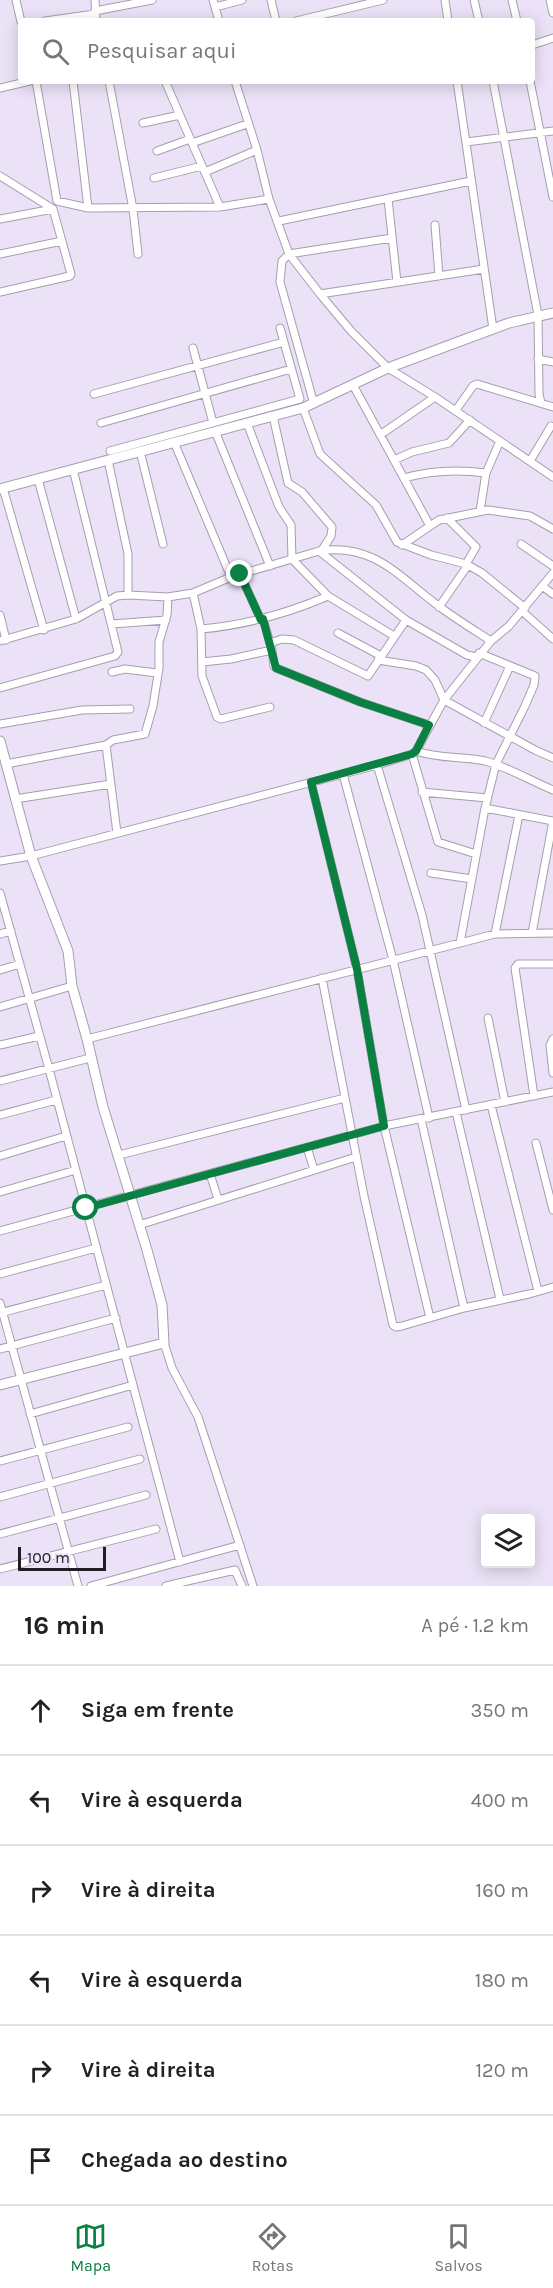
<!DOCTYPE html>
<html lang="pt">
<meta charset="utf-8">
<style>
body{margin:0;font-family:Karla,sans-serif;background:#f6f6f6;color:#222}
.controls{position:absolute;right:18px;bottom:18px;display:grid;overflow:hidden;border-radius:6px;box-shadow:0 3px 15px #0003}
.controls button{width:54px;height:54px;display:grid;place-items:center;padding:0;border:0;border-bottom:2px solid #e0e0e0;background:#fff;color:#222;font:30px sans-serif}
.scale{position:absolute;left:18px;bottom:15px;width:88px;box-sizing:border-box;padding-left:6px;border:3px solid #201d24;border-top:0;font-size:16px;line-height:21px;white-space:nowrap;color:#201d24;-webkit-text-stroke:4px #ebe2f7;paint-order:stroke}
.stop{position:absolute;width:18px;height:18px;margin:-14px;border:4px solid #0b8043;border-radius:50%;background:#fff}
.stop.end{background:#0b8043;border-color:#fff;box-shadow:0 2px 6px #0008}
.list{margin:0;padding:0;list-style:none}
h2{display:flex;justify-content:space-between;align-items:center;height:78px;margin:0;padding:0 24px;font-size:26px}
h2 small{font-size:20px;font-weight:400;color:#767676}
.list li{display:grid;grid-template-columns:39px 1fr auto;gap:18px;align-items:center;box-sizing:border-box;height:90px;padding:0 24px;border-top:2px solid #e0e0e0}
.list b{display:block;font-size:22px;white-space:nowrap}
.list em{font-size:20px;font-style:normal;color:#767676}
.icon{flex:none;width:33px;height:33px;fill:none;stroke:currentColor;stroke-width:2;stroke-linecap:round;stroke-linejoin:round}
.map{position:relative;flex:none;width:553px;height:1586px;overflow:hidden}
.search{position:absolute;background:#fff;box-shadow:0 3px 15px #0003;left:18px;right:18px;top:18px;height:66px;display:flex;align-items:center;gap:15px;box-sizing:border-box;padding:0 21px;border-radius:6px;color:#767676;font-size:22px}
.sheet{height:618px;background:#fff}
nav{display:flex;justify-content:space-around;align-items:center;box-sizing:border-box;height:84px;border-top:2px solid #e0e0e0;background:#fff;font-size:16px;color:#767676}
nav a{display:grid;justify-items:center;gap:3px}
nav .on{color:#0b8043}
.map>svg:first-child{display:block}
.lines{fill:none;stroke-linecap:round;stroke-linejoin:round}
.street-casing{stroke:#a69db1;stroke-width:9}
.secondary-casing{stroke:#a69db1;stroke-width:11}
.street{stroke:#fff;stroke-width:7}
.secondary{stroke:#fff;stroke-width:9}
.route{stroke:#0b8043;stroke-width:8}
</style>
<div class="map">
<svg width="553" height="1586" viewBox="0 0 553 1586">
<rect width="100%" height="100%" fill="#ebe2f7"/>
<g class="lines">
<defs>
<path id="street" d="M16,0L21,22
M95,0L96,21
M213,0L219,21
M271,0L276,21
M445,0L448,21
M474,0L479,21
M512,0L517,21
M550,0L553,13
M215,7L242,0
M95,11L152,0
M45,21L95,14
M296,21L383,0
M532,45L553,38
M36,81L57,201L88,208
M73,81L88,208L220,207L269,199
M109,81L133,209L138,254
M165,81L220,207
M235,81L257,150L269,199L289,254L320,294L351,331L388,368L435,397L553,477
M457,81L493,329
M493,81L538,315L539,394L541,403
M530,81L553,197
M0,88L30,81
M143,123L180,115
M466,142L553,131
M192,143L247,124
M157,151L190,139
M205,172L257,150
M0,176L53,209L71,274L70,276L0,292
M154,178L202,166
M388,199L397,282
M0,219L53,209
M279,221L471,181
M435,225L439,276
M0,254L62,241
M320,294L484,269
M193,348L213,423
M538,359L553,362
M353,385L430,526
M94,394L284,342
M314,404L280,282L282,261L289,254L392,238
M303,408L320,454L376,505L397,542L431,555L466,564L482,573L525,608
M456,410L473,386L477,384L553,407
M273,416L288,483L302,492L332,527L331,536L322,550
M101,423L291,369
M247,423L279,507L291,525L292,559L328,596L394,636
M215,431L270,566
M380,435L435,397
M174,442L231,577
M110,451L300,399L280,328
M140,451L163,544
M108,460L128,554V595
M394,460L412,452L449,443L470,420
M530,461L551,426
M404,478C432,470 457,469 486,473
M38,479L76,619
M3,488L44,630
M480,511L486,473L500,441
M447,518L476,547L466,564
M521,544L553,566
M402,545L439,520L488,510L530,516L553,529
M319,551L406,620L467,655L476,657
M240,574L261,620
M542,586L553,594
M193,593L201,629L202,676L217,717L221,719L270,707
M439,607L468,565
M522,611L553,639
M0,615L6,640
M263,619L272,650L274,666L276,668L360,702L429,725
M112,624L166,620
M201,629C246,625 286,614 328,596
M338,633L381,656
M0,641L76,619L117,596L128,595L168,597L193,593L231,577L319,551C374,542 400,578 440,607C456,619 474,630 491,641L509,626L553,573
M270,643L282,639L294,640L368,676L406,620
M378,660L416,666L426,670L435,680L444,700L535,750L553,758
M202,662L231,659L272,650
M112,672L125,669L157,673
M0,688L115,656L118,652L73,469
M484,723L510,666
M0,724L82,710L130,709
M106,745L117,833
M416,751L444,700L491,641
M412,754L438,842L476,854
M6,764L106,745L113,740L145,734L153,706L159,668V642L167,615L168,597
M377,765L422,915L466,1110
M343,774L393,960L429,1118
M311,782L357,969L384,1126L430,1318
M422,792L487,798
M15,799L111,784
M485,808L553,821
M0,861L31,856L377,765L412,754L416,751C439,759 461,756 485,761C508,767 531,781 553,790
M431,873L472,879
M0,893L49,1069L180,1562
M532,933L553,821
M0,934L11,931
M495,934L519,815
M460,943L485,808L496,764L525,706L534,685L535,676L479,653
M0,970L20,964
M322,978L364,1196L393,1325L396,1327L402,1326L464,1308L529,1294L553,1287
M0,1007L72,986
M488,1018L505,1102
M87,1039L495,934L553,933
M553,1039L550,1045L553,1073
M0,1045L39,1036
M0,1081L90,1058
M534,1096L515,968L518,964H553
M491,1105L538,1291
M456,1112L500,1299
M0,1115L56,1100
M421,1119L464,1308
M536,1143L553,1210
M307,1147L314,1170
M119,1155L345,1098
M0,1156L66,1136
M210,1174L218,1199
M0,1192L76,1170
M139,1225L356,1157
M0,1231L384,1126L553,1092
M0,1274L96,1248
M0,1303L78,1586
M0,1313L106,1285
M164,1343L172,1368L198,1417L253,1586
M0,1349L116,1318
M30,1414L133,1385
M0,1461L128,1427
M0,1497L140,1459
M0,1534L146,1495
M0,1569L156,1529
M91,1586L240,1545
M166,1586L235,1570L242,1586"/>
<path id="secondary" d="M0,489L303,408L388,368L509,323L553,313
M0,741L31,856L68,951L72,986L87,1039L103,1107L147,1250L162,1305L164,1343L0,1385"/>
</defs>
<use href="#street" class="street-casing"/>
<use href="#secondary" class="secondary-casing"/>
<use href="#street" class="street"/>
<use href="#secondary" class="secondary"/>
</g>
<g class="lines">
<path class="route" d="M86,1208L384,1126L357,969L311,782L412,754L416,751L429,725L360,702L276,668L263,619L261,620L240,574"/>
</g>
</svg>
<div class="controls">
<button><svg class="icon" aria-label="layers" viewBox="0 0 24 24"><path d="M12 4l9 5-9 5-9-5zM3 14l9 5 9-5"/></svg></button>
</div>
<div class="scale">100 m</div>
<div class="stop" style="left:86px;top:1208px"></div>
<div class="stop end" style="left:240px;top:574px"></div>
<div class="search"><svg class="icon" aria-label="search" viewBox="0 0 24 24"><circle cx="10" cy="10" r="6"/><path d="M15 15l6 6"/></svg>Pesquisar aqui</div>
</div>
<section class="sheet">
<h2>16 min<small>A pé · 1.2 km</small></h2>
<ul class="list">
<li><svg class="icon" aria-label="ahead" viewBox="0 0 24 24"><path d="M12 20V5M6 11l6-6 6 6"/></svg><div><b>Siga em frente</b></div><em>350 m</em></li>
<li><svg class="icon" aria-label="left" viewBox="0 0 24 24"><path d="M17 20v-9H6M10 6l-5 5 5 5"/></svg><div><b>Vire à esquerda</b></div><em>400 m</em></li>
<li><svg class="icon" aria-label="right" viewBox="0 0 24 24"><path d="M7 20v-9h11M14 6l5 5-5 5"/></svg><div><b>Vire à direita</b></div><em>160 m</em></li>
<li><svg class="icon" aria-label="left" viewBox="0 0 24 24"><path d="M17 20v-9H6M10 6l-5 5 5 5"/></svg><div><b>Vire à esquerda</b></div><em>180 m</em></li>
<li><svg class="icon" aria-label="right" viewBox="0 0 24 24"><path d="M7 20v-9h11M14 6l5 5-5 5"/></svg><div><b>Vire à direita</b></div><em>120 m</em></li>
<li><svg class="icon" aria-label="arrive" viewBox="0 0 24 24"><path d="M6 21V4h12l-3 4 3 4H6"/></svg><div><b>Chegada ao destino</b></div></li>
</ul>
</section>
<nav>
<a class="on"><svg class="icon" aria-label="map" viewBox="0 0 24 24"><path d="M3 6l6-2 6 2 6-2v14l-6 2-6-2-6 2zM9 4v14M15 6v14"/></svg>Mapa</a>
<a><svg class="icon" aria-label="directions" viewBox="0 0 24 24"><path d="M12 3l9 9-9 9-9-9zM9 14v-3h6M13 9l2 2-2 2"/></svg>Rotas</a>
<a><svg class="icon" aria-label="saved" viewBox="0 0 24 24"><path d="M7 4h10v16l-5-4-5 4z"/></svg>Salvos</a>
</nav>
